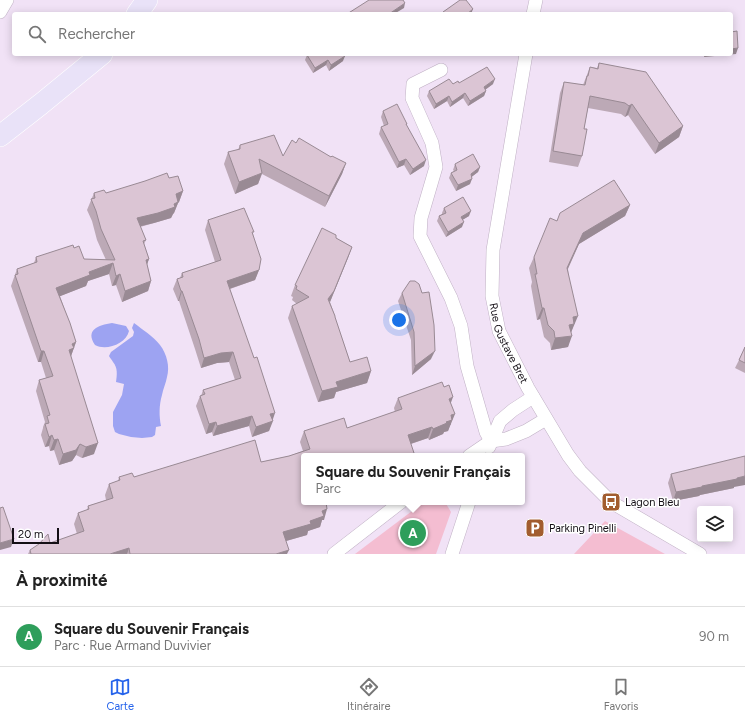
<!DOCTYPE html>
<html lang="fr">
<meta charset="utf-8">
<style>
body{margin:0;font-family:Figtree,sans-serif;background:#f6f6f6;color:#222}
.controls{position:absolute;right:12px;bottom:12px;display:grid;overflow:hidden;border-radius:4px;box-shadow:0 2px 10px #0003}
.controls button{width:36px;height:36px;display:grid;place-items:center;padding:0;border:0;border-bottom:1px solid #e0e0e0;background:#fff;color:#222;font:20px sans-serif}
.scale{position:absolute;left:12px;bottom:10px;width:47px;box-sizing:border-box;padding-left:4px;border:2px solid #140f16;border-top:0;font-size:11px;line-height:14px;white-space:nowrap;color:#140f16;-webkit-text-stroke:3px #fff;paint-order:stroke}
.you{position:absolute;left:399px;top:320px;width:14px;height:14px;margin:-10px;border:3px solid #fff;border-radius:50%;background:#1a73e8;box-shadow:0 0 0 6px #1a73e833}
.badge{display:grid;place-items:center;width:26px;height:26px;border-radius:50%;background:#2563eb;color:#fff;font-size:13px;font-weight:700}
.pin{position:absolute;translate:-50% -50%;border:2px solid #fff;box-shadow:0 1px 4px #0006}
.popup{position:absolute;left:301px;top:453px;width:224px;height:52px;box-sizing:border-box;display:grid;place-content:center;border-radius:4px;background:#fff;filter:drop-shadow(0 1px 3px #0005);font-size:13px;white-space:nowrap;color:#767676}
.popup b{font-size:15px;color:#222}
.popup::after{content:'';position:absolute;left:50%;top:100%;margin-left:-8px;border:8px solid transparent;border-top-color:#fff}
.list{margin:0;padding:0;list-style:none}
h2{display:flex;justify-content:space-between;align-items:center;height:52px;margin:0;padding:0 16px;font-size:17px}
h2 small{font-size:13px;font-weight:400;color:#767676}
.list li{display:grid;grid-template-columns:26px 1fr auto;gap:12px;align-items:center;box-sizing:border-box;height:60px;padding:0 16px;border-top:1px solid #e0e0e0}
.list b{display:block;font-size:15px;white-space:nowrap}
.list p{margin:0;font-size:13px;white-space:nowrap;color:#767676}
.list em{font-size:13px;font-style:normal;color:#767676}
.icon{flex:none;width:22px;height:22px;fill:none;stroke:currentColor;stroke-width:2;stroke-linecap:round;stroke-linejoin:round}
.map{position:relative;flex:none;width:745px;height:554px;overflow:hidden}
.search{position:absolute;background:#fff;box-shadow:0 2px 10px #0003;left:12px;right:12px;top:12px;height:44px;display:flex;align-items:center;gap:10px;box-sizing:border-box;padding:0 14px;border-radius:4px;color:#767676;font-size:15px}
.sheet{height:112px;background:#fff}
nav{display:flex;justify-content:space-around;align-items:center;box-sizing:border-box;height:56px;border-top:1px solid #e0e0e0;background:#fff;font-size:11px;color:#767676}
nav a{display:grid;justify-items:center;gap:2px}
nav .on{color:#2563eb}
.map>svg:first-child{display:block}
.green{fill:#f4bdd1}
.water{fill:#9da3f2}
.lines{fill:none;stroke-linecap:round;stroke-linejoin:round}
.minor-casing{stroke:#c0b1c5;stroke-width:14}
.primary-casing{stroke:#fff;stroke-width:22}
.minor{stroke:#fff;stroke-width:13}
.primary{stroke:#e9e2f8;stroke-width:21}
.wall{fill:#bca9b6}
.shaded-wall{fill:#998a94}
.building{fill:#dbc5d4;stroke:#998a94}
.labels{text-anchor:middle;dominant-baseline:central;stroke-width:3;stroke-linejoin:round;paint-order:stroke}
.street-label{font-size:11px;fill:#140f16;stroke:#fff}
.poi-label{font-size:11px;fill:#140f16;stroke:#fff;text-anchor:start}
</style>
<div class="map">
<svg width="745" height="554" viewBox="0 0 745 554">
<rect width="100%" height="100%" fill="#f1e2f6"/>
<path class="green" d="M424,502H445L451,512L436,554H355Z
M605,521L665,554H574Z"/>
<path class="water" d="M112,323L126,326L129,331C126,344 106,351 95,345C85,330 98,325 112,323Z
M134,323C143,330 153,336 160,345C167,354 170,367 167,377C166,383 163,389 162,395C159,405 159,416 161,426L156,427L155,435L152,437L142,438L131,437L119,434L115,432L113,426V412L122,395L124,384L116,382C117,375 118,368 113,362C112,360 110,358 109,356L111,352L133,336L134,332L132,328Z"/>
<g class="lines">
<defs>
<g id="minor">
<path d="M0,12L7,0"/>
<path d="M533,14L536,0"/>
<path id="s1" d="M526,54L493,250L492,296L499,331L528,388L568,455L580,471L611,502L700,554"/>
<path d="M441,70L413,84L412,98L432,143L436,167L421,218L420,236L451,298L461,326L467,366L486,432L491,441"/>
<path d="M489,447L500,421L513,410L533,397"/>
<path d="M469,456L491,441L506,439L526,431L546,419"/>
<path d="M334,554L401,502"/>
<path d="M452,554L469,502"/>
</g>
<path id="primary" d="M137,14L147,0
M0,136L41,104L102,54"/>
</defs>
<use href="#minor" class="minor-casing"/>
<use href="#primary" class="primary-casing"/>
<use href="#minor" class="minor"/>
<use href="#primary" class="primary"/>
</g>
<path class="wall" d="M307,55L343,61L329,71L326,65L313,73L305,60Z
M599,63L683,126L679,137L655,154L628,115L625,117L621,114L588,108L584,129L582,156L578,167L549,162L560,93L564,82L583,85L590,67L597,68Z
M459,83L493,84L485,90L486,91L484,96L468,106L463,98L450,107L447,101L434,109L427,96L429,91L453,84Z
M383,111L407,124L406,125L424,166L410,175L404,165L397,168L379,134L381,127L384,126L381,117Z
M296,143L346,163L342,174L325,207L262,174L258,184L235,194L224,164L228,152L238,150L240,145L283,156Z
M455,164L480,167L478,172L471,177L470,184L456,191L449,178L451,173L454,171L453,170Z
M169,178L183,191L179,202L178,203L174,213L173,214L171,218L154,223L140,227L146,240L144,244L149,259L147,264L151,281L148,291L122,302L116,285L112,286L109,274L88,281L86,286L60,296L76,342L71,356L94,454L82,458L76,455L72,461L59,465L54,450L50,451L49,446L45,447L41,435L43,428V427L45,422L36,391L39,380L46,378L41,362H38L11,286L17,269L34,263L36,257L74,248L84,259L106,260L97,240L92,221L87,210L94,193H106Z
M630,205L625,216L579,244L568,269L573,327L571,332L568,347L551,350L550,343L544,337L540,319L537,320L531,286L532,282L529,268L534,257L557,221Z
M444,208L469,216L462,220V227L446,237L437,221L439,216L442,214V213Z
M208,220L253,234L259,270L255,280L230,289L272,420L269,431L252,437L249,426L213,436L212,432L206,434L196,406L200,396H201L203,390L235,380L229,362L217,363L201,368L195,349L179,301H178L173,289L177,279L180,278L182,273L215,262L205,230Z
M336,238L352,247L330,302L335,316V318L350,362L371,371L367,383L336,392L334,398L318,402L288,318L292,306L297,304L292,300L293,297L291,296L295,285Z
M402,293H422L431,359L412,375L411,340L398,301Z
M745,347V373L735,368L739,360Z
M398,398L451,404V425H450L448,431L444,432L443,434L429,440L428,438L411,444L304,456L324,520H322L320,527L308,531L307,535L286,541L287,554H28L30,550L77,534L74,524L78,513L87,510L88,506L106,500L105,495L109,484L118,481L119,477H134L261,462L289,456L303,451L300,442L304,431L347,428L395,412L394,408Z
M671,474L734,487V488L700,495L699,496L673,501L668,483Z"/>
<path class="shaded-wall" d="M405,3L404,8L394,14H389Z
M473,9L471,14H467Z
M738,48L736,54L704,57L705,54H731V49Z
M345,56L343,61L329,71L331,65Z
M328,60L326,65L313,73L315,68Z
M495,79L493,84L482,92L484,87Z
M486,91L484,96L468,106L470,101Z
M465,93L463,98L450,107L452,102Z
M449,96L447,101L434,109L436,104Z
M632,104L628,115L625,117L629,106Z
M683,126L679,137L655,154L659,143Z
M406,159L404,165L397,168L399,162Z
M426,160L424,166L410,175L413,169Z
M346,163L342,174L325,207L329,196Z
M480,167L478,172L469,179L471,174Z
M262,173L258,184L235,194L239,182Z
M472,179L470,184L456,191L458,185Z
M183,191L179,202L178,203L174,213L173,214L171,218L154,223L133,228L137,218L176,194Z
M630,205L625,216L579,244L563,279L567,268L583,233Z
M471,211L469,216L459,222L461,217Z
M464,222L462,227L446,237L448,232Z
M352,247L348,258L330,302L328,299Z
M149,259L145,270L146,260Z
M113,263L109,274L88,281L86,286L53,299L56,288L89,272Z
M259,270L255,280L223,291L227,281Z
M120,274L116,285L112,286L116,276Z
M151,281L148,291L122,302L125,291Z
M181,291H182L179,301H178Z
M542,308H544L540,319L537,320Z
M578,316L570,335L565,336L573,317Z
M572,336L568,347L551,350L555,338Z
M76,342L70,359L65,361L72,344Z
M41,351H44L41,362H38Z
M435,351L431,359L412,375L415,366Z
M233,352L229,362L217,363L201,368L204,358L221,353Z
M371,371L367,383L336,392L334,398L318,402L322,391L336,382Z
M453,397L449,408V399Z
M275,413L272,422L273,421L269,431L252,437L256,427L270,414Z
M455,414L448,431L444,432L443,434L429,440L433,429L451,415Z
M252,416L249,426L213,436L217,426Z
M216,422L212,432L206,434L209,424Z
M432,427L428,438L404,446L408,435Z
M52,435L49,446L45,447L49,437Z
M58,439L54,450L50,451L54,440Z
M98,443L94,454L82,458L86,447Z
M80,444L76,455L72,461L59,465L63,454Z
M745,476V485L734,487V488L700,495L699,496L673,501L676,492Z
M327,509L324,520H322L320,527L308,531L307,535L279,543L283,532L310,521L322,511Z
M14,539L11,547L0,550V543Z
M129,548L127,554H110Z
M289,550L287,554H276Z"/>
<path class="building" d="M369,0H403L405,3L389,14H347Z
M460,0H466L473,9L467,14H444L443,12Z
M737,31L738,48L731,49V32Z
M309,54H344L345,56L331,65L328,60L315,68L307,55Z
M599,63L646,72L683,126L659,143L632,104L629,106L625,103L590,96L584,129H587L582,156L553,151L564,82L585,85L587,76H588L590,67L598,69Z
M487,67L495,79L484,87L486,91L470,101L465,93L452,102L449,96L436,104L429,91L449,79L453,84L458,81L459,83Z
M397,104L407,124H406L426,160L413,169L406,159L399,162L381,127L388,124L383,111Z
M274,135L283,156L292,140L296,143L299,138L331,157L332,156L346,163L329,196L259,159L262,173L239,182L228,152L240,149V145Z
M473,154L480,167L471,174L472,179L458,185L451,173L457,170L455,164Z
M167,173L169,178L178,176L183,191L176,194L178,202L174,204L175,207L158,213L137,218L146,240L143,241L149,259L146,260L151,281L125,291L120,274L116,276L113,263L89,272L90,275L56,288L70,323L76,342L72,344L74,348L69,350L98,443L86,447L80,444L76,450L63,454L58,439L54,440L52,435L49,437L45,424L49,423L47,416L50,415L39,380L53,376L44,351H41L15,275L18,274L17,269L37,262L36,257L73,245L74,248L79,246L84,259L115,260L101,229L96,211L91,199L95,198L94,193L104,190L106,193L145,181Z
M614,180L630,205L583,233L567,268L578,316L573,317L574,324L569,325L572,336L555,338L554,331L548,325L544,308H542L535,274H537L534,257L550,218L557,221L560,213Z
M463,197L471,211L461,217L464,222L448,232L439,216L446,213L444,208Z
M244,208L254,232H252L261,259L259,270L227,281L254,358L257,357L275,413L270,414L273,421L256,427L252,416L217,426L216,422L209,424L200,396L205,394L203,390L241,378L233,352L221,353L204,358L199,339L182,291H181L177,279L183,277L182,273L221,260L208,220Z
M322,228L336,235V238L352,247L334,291L328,299L335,316V317L350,362L367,357L371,371L336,382L338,387L322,391L292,306L309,297L296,289L297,286L295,285Z
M410,281H415L419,284L422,293L429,292L434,325L435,351L415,366L414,332L402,293Z
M745,347V363L739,360Z
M442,382L444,387L449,385L453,397L449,399L455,414L451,415L452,420L446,422L447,423L433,429L432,427L408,435L415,456H304V502H326L327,509L322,511L324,516L310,521L311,524L283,532L289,550L276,554H130L129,548L110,554H31L30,550L39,544L48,534L50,543L84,531L78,513L89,509L88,506L113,498L109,484L120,480L119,477L132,473L134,477L255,440L261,462L289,456L310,449L304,431L344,418L347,428L402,409L398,398Z
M745,456V476L737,478V479L702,486V487L676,492L671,474Z
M3,507L14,539L0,543V508Z"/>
<defs>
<symbol id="bus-square" viewBox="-11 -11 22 22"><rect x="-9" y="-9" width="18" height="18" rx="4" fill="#a25d2f" stroke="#fff"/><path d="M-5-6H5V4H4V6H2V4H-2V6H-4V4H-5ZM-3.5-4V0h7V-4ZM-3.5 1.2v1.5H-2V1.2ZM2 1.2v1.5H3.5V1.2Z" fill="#fff"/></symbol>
<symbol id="parking-square" viewBox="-11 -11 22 22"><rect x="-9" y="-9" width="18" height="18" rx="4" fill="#a25d2f" stroke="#fff"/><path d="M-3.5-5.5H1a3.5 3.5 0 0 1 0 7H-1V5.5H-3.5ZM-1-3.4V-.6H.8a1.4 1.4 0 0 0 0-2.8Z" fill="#fff"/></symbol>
</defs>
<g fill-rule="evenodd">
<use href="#bus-square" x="600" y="491" width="22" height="22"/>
<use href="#parking-square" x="524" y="517" width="22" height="22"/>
</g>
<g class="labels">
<g class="street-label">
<text stroke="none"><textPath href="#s1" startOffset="295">Rue Gustave Bret</textPath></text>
</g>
<g class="poi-label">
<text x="625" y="502">Lagon Bleu</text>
<text x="549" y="528">Parking Pinelli</text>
</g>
</g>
</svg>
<div class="controls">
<button><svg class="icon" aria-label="layers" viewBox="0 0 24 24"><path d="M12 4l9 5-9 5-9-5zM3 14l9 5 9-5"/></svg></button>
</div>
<div class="scale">20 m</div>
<div class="you"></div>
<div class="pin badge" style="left:413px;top:533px;background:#2e9e5b">A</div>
<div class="popup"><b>Square du Souvenir Français</b>Parc</div>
<div class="search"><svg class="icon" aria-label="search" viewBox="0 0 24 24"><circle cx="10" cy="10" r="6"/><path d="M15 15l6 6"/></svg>Rechercher</div>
</div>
<section class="sheet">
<h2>À proximité<small></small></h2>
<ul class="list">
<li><span class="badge" style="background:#2e9e5b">A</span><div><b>Square du Souvenir Français</b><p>Parc · Rue Armand Duvivier</p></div><em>90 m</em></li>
</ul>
</section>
<nav>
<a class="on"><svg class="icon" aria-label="map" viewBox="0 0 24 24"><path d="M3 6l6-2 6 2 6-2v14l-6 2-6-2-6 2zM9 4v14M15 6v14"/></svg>Carte</a>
<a><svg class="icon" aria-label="directions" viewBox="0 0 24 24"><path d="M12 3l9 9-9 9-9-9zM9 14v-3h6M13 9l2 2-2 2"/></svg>Itinéraire</a>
<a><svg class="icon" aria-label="saved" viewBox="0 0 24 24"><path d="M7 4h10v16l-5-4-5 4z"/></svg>Favoris</a>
</nav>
